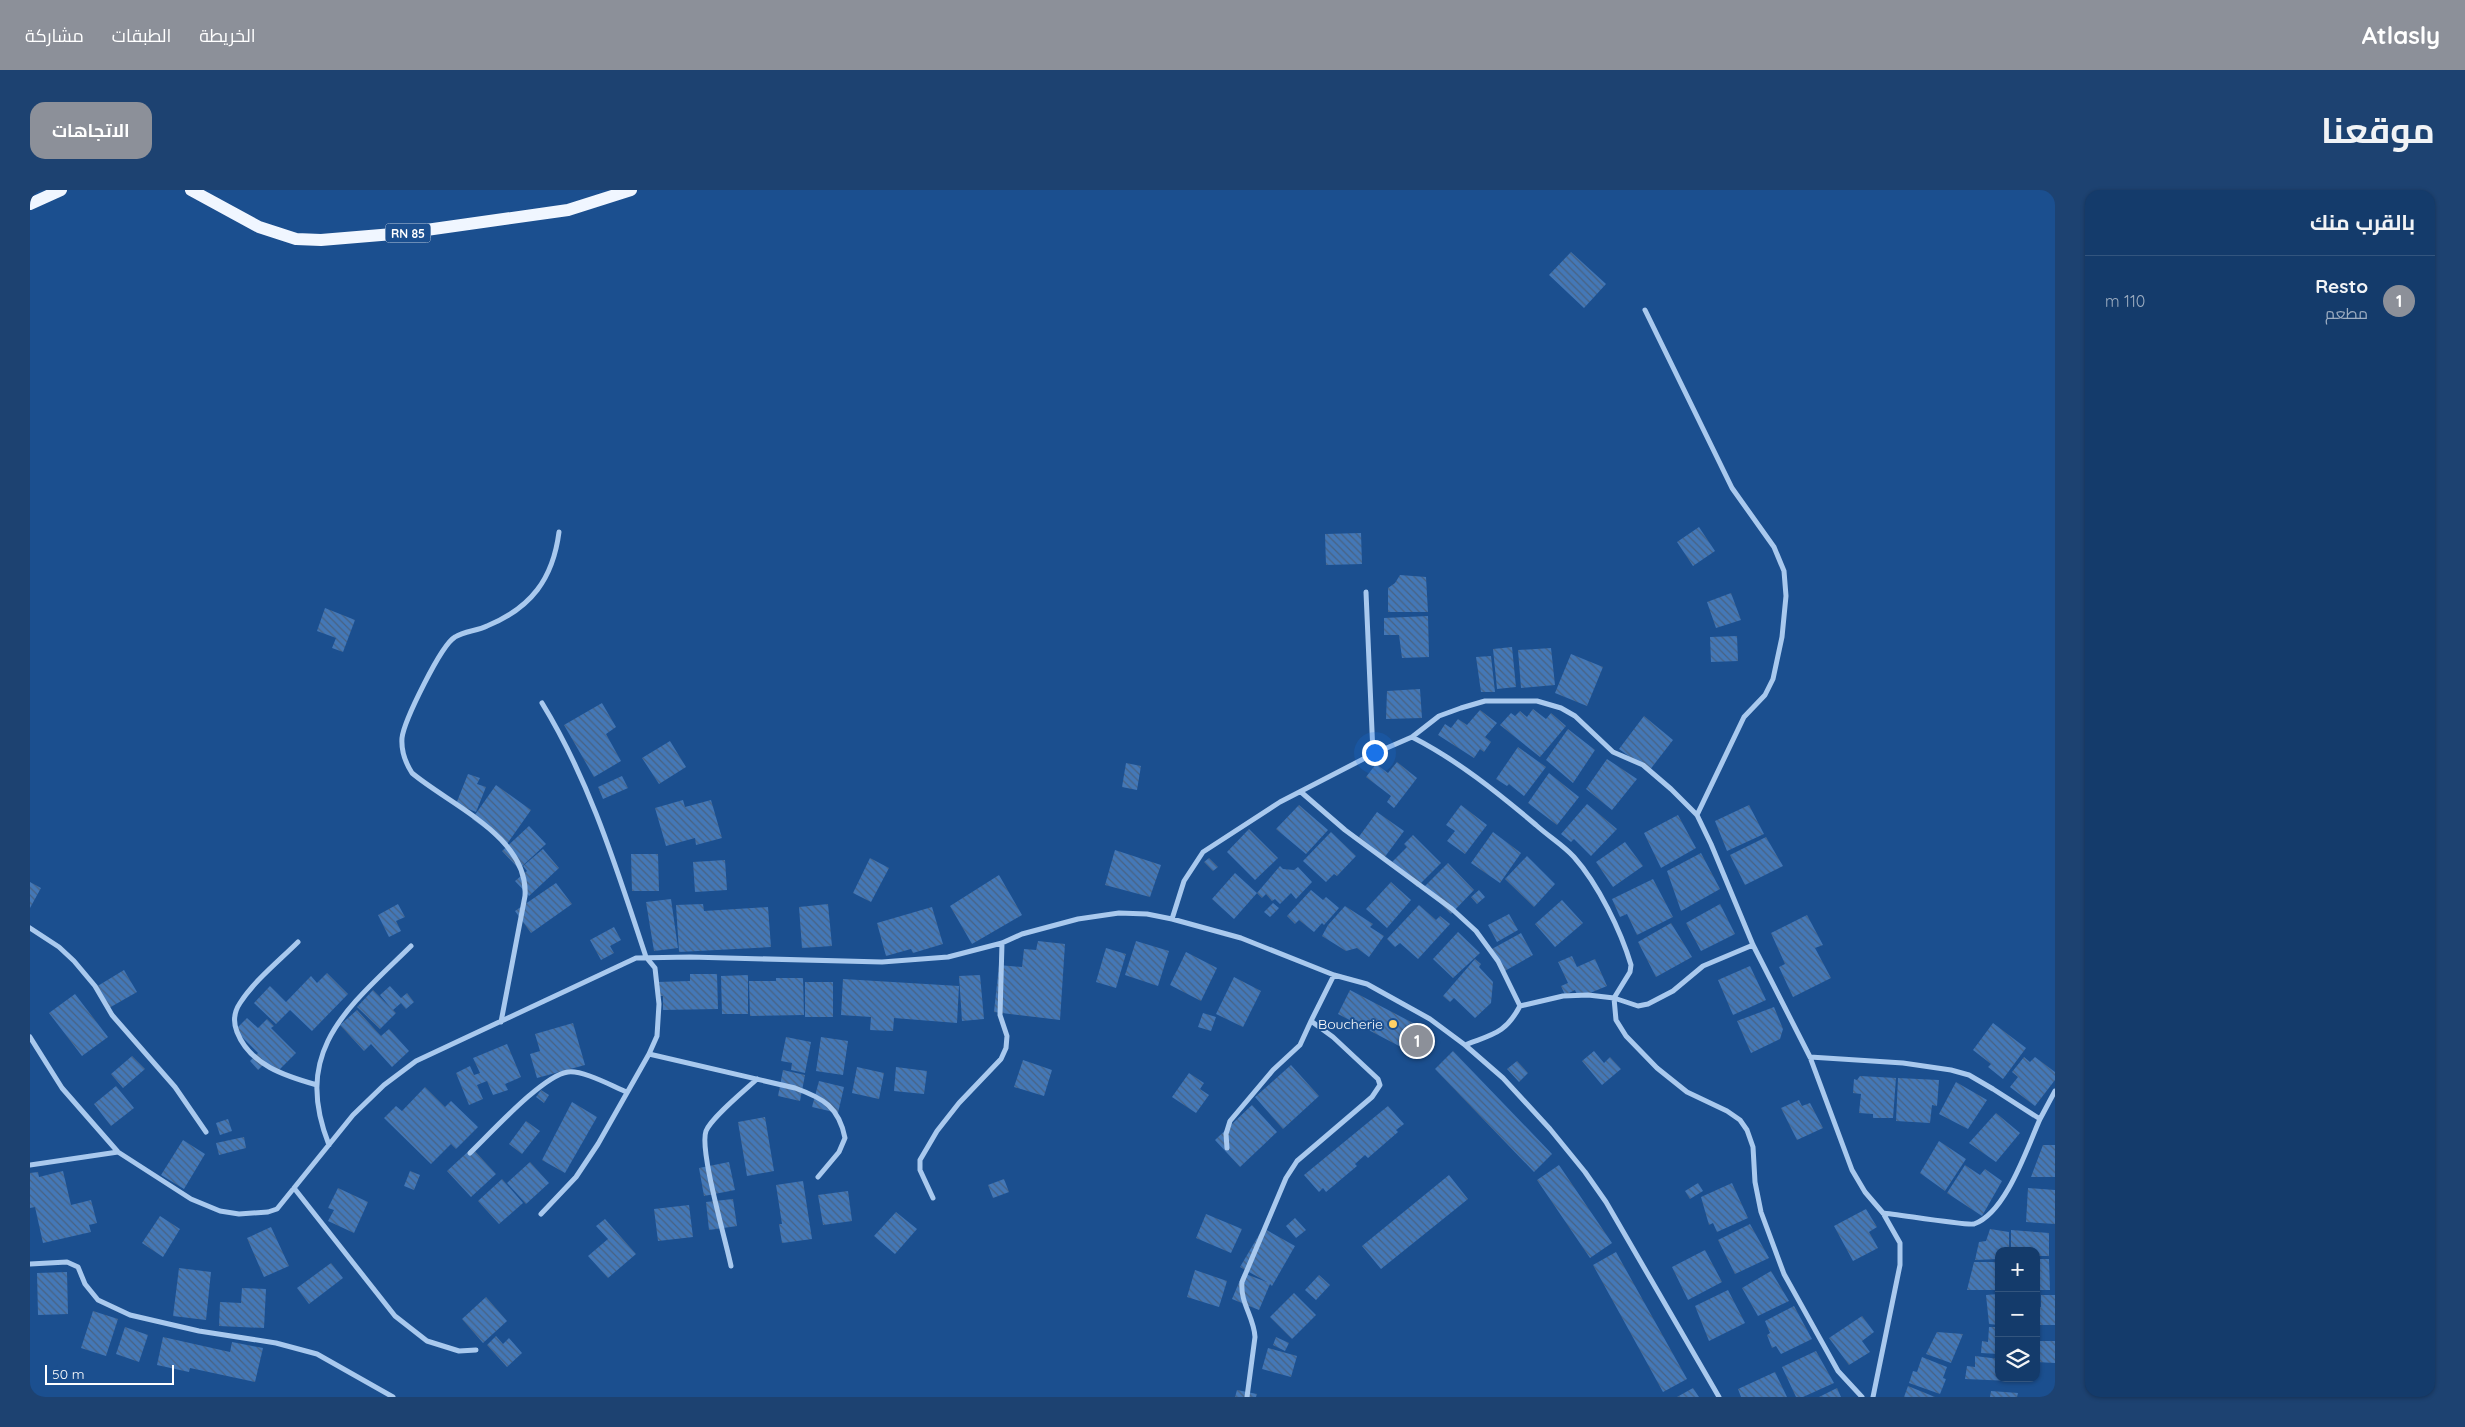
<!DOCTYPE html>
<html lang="ar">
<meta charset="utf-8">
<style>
body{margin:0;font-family:Quicksand,Cairo,sans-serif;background:#1d4271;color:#f1f3f6;direction:rtl}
.controls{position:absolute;right:15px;bottom:15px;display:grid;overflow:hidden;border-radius:10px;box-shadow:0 1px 4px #0004}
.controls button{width:45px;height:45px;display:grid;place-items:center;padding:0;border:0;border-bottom:1px solid #33557e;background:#143b6b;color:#f1f3f6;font:25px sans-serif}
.scale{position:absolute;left:15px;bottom:12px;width:129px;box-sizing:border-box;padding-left:5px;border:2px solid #fff;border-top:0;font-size:14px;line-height:18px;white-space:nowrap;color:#fff;-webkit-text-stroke:4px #1b4f8f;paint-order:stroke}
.you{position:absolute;left:1344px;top:562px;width:18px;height:18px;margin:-12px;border:4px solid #fff;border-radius:50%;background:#1a73e8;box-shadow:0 0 0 8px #1a73e833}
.badge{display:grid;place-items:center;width:32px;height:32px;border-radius:50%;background:#8c9099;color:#fff;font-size:16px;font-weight:700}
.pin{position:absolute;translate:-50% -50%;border:2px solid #fff;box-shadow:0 1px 5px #0006}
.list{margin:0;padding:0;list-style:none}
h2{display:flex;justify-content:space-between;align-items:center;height:65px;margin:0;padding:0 20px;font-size:21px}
h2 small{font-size:16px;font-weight:400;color:#9dadc1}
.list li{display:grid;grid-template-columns:32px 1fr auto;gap:15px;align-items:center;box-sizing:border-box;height:90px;padding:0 20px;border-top:1px solid #33557e}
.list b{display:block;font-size:19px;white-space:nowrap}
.list p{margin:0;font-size:16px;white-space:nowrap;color:#9dadc1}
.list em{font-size:16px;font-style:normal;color:#9dadc1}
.icon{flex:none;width:28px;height:28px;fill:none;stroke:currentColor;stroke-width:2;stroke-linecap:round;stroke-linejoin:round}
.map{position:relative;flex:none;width:2025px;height:1207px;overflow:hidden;direction:ltr;border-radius:15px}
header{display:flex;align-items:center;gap:30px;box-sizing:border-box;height:70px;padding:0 25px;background:#8c9099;color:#fff}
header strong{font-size:24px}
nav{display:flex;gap:28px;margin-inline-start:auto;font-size:18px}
.intro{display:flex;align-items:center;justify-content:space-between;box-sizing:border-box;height:120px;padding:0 30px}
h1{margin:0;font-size:35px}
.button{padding:12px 22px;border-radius:15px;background:#8c9099;color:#fff;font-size:18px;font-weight:700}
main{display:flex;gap:30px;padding:0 30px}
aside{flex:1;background:#143b6b;border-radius:15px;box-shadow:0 1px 4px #0004}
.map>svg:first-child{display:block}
.building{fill:url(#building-back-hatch)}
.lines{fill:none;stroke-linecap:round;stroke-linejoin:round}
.street{stroke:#a9c9ee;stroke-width:5}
.primary{stroke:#f0f6ff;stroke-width:12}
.poi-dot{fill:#ffd166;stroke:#1b4f8f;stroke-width:2}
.labels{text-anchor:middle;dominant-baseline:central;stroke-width:4;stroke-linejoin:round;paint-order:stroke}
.shield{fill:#1b4f8f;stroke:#bbcadd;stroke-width:1}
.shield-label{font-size:12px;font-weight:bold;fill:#fff}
.poi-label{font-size:14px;fill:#fff;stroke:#1b4f8f;text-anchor:end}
</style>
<header>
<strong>Atlasly</strong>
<nav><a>الخريطة</a><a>الطبقات</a><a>مشاركة</a></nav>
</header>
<div class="intro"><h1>موقعنا</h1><a class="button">الاتجاهات</a></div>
<main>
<aside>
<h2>بالقرب منك<small></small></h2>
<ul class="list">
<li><span class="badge">1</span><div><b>Resto</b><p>مطعم</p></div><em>110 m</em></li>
</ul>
</aside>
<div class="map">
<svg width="2025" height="1207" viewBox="0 0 2025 1207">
<defs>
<pattern id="building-back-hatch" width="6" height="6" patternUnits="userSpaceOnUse" patternTransform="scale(1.25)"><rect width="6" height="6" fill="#4478b7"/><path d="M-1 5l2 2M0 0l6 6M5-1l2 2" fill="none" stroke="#486282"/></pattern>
</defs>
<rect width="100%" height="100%" fill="#1b4f8f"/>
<path class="building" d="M1541,62L1576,94L1554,118L1519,85Z
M1669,337L1685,361L1663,376L1647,352Z
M1331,343L1332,374L1296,375L1295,344Z
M1370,385L1396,387L1398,422H1358V398L1365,393Z
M1701,403L1711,430L1686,438L1677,412Z
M295,418L325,430L313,462L302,458L306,448L287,441Z
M1398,426L1399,467L1372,468L1369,445H1354V428Z
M1707,446L1708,471L1681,472L1680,447Z
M1482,457L1486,497L1467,499L1463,459Z
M1521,458L1525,495L1491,498L1488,460Z
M1541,464L1573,477L1557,516L1525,503Z
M1461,466L1465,502H1451L1446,467Z
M1390,499L1392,528L1356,529L1357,501Z
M572,513L586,537L576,544L591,571L564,587L534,535Z
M1503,519L1516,529L1521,523L1536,536L1510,567L1470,535L1481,523L1485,526L1490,521L1497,527Z
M1450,520L1467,533L1455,547L1461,552L1454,562L1450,559L1444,568L1408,545L1415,534L1421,538L1428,529L1437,535Z
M1614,526L1643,550L1619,581L1589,559Z
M1538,539L1565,560L1543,593L1516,570Z
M640,551L656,577L629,594L612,568Z
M1488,557L1516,577L1494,606L1479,594L1477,596L1466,589Z
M1577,569L1607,589L1582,620L1556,599Z
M1367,572L1387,588L1364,618L1357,612L1361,606L1336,587L1346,574L1358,583Z
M1096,573L1111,576L1107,600L1092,597Z
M1519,583L1549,607L1527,635L1498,613Z
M438,584L450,588L447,594L456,597L446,622L426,614Z
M592,586L598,598L573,609L568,597Z
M466,595L501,620L477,654L442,629Z
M653,610L655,617L681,610L692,648L666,655L665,648L636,656L625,618Z
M1557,614L1587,639L1561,666L1544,649L1541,652L1531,644Z
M1269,615L1298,640L1276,664L1246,639Z
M1431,615L1457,635L1435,664L1417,651L1425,641L1416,635Z
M1719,615L1734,644L1697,661L1685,631Z
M1347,622L1374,641L1354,668L1328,648Z
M1648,625L1666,658L1631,678L1614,643Z
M499,636L516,654L489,679L472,661Z
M1219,639L1248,668L1225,690L1197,662Z
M1301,642L1326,666L1307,686L1304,684L1296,692L1273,671Z
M1463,642L1491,663L1470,693L1441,673Z
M1383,645L1411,673L1387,697L1362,672L1377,657L1374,654Z
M1736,647L1753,676L1715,695L1700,665Z
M1595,652L1613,676L1583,697L1566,672Z
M513,659L529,678L499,706L485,691L497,681L493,676Z
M1085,660L1131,675L1120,707L1075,695Z
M1671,663L1690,699L1651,721L1637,681Z
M601,664H628L629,701H602Z
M1497,666L1525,694L1504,717L1475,689Z
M840,668L859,678L841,712L823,703Z
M1179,668L1188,677L1183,681L1174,672Z
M695,670L697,700L665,702L663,672Z
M1418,673L1444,700L1421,724L1394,697Z
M1250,676L1253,679L1264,680L1268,677L1282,692L1266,709L1261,703L1250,714L1245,709L1242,711L1236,704L1232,708L1227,703L1204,729L1182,709L1205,683L1227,703Z
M969,685L992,725L942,754L920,716Z
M1623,689L1643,727L1607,745L1597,724L1590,727L1582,709Z
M0,692L11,698L0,718Z
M1361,692L1381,710L1357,738L1336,719Z
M526,693L542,714L501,743L485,721Z
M1281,700L1293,710L1296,707L1309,718L1294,735L1292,733L1284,742L1269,730L1265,734L1257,726Z
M1449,700L1455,707L1447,714L1441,707Z
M641,709L648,758L624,761L616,712Z
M1532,710L1553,733L1525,757L1505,734Z
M1243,713L1249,718L1240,727L1234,722Z
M368,714L375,727L366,731L371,741L359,747L348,725Z
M673,714L674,721L738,717L741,757L649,762L646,715Z
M798,714L802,756L772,758L769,717Z
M1690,714L1705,744L1671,761L1656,733Z
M1389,715L1406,730L1410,726L1420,734L1388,769L1370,753L1365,757L1357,749Z
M1315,716L1343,734L1340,737L1354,746L1339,767L1327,758L1316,761L1292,746L1298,735Z
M902,717L913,754L883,763L881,759L856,766L847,733Z
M1479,724L1488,740L1467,752L1458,735Z
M1777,725L1793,755L1785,758L1801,788L1763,807L1749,777L1755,774L1741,743Z
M1641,733L1662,767L1626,787L1608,752Z
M584,737L591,750L580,756L584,763L571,770L560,750Z
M1428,742L1450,763L1423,788L1403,769Z
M1491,743L1503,765L1473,782L1460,760Z
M1008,751L1035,754L1030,830L964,822L969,775L992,777L994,759L1006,760Z
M1106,751L1139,761L1128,796L1095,785Z
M1076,758L1096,764L1086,798L1066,792Z
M1156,762L1187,778L1171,811L1140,795Z
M1542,766L1547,777L1565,769L1577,796L1548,808L1545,800L1535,805L1531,796L1538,793L1528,772Z
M1445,769L1451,774L1449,777L1463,792L1461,813L1445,828L1424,808L1420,812L1413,806Z
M1720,776L1736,810L1703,825L1688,790Z
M94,780L107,802L79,818L66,797Z
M297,783L318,804L282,841L260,820L246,834L224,813L240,796L256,812L281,786L287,793Z
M660,784H687L688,819L633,820V806H627V792L660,791Z
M718,785V824H692L691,786Z
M950,785L954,829L932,831L929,786Z
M1204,787L1231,801L1213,837L1186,824Z
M746,788H773L774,825L720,826L719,791H746Z
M813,789L929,796L927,833L864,828L863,841L840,840L841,827L811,825Z
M775,792H803V827H775Z
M360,796L371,808L377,803L384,812L376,819L371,813L363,820L366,823L350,839L327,817L343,800L361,818L350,805Z
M1320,800L1404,844L1392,868L1308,824Z
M45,804L78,847L52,866L19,823Z
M1744,817L1753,839L1750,849L1721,863L1707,831Z
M327,820L351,846L359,839L379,861L362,877L341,854L334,861L310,835Z
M1173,823L1186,827L1181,841L1168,837Z
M217,828L228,838L237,829L244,836L241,838L266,863L246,883L235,873L228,880L220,871L228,863L205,840Z
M543,833L555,875L507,888L500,864L510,861L505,844Z
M1963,833L1996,858L1973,889L1958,877L1961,874L1943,860Z
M756,847L781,852L775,883L761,880L762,873L751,871Z
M791,847L818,851L813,885L786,881Z
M477,854L491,887L475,894L478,900L463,905L457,891L447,895L453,909L439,915L426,883L440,876L444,885L450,883L443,868Z
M1423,861L1522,964L1504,982L1405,879Z
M1564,861L1574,873L1580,867L1591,879L1572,895L1552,871Z
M102,866L115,879L93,898L81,884Z
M1994,867L2000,872L2005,867L2025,882V890L2005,916L1980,897L1988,887L1982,882Z
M993,870L1022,880L1014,906L984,897Z
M1487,871L1498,883L1489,892L1477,879Z
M1261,875L1289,906L1253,939L1225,907Z
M827,877L854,883L849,909L822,903Z
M866,877L897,881L894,904L864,901Z
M753,880L775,885L770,911L748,906Z
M1159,883L1174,893L1170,899L1179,905L1166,923L1142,907Z
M1830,886L1866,888L1863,928H1843V924L1829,923L1831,904L1823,903L1824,889L1827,890Z
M1868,888L1909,890L1907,916L1902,915L1900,933L1866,931Z
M789,891L814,897L808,923L782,917Z
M1926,892L1957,910L1938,939L1909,924Z
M86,896L104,918L81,936L64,914Z
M395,897L415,917L421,911L448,937L426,959L421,954L401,974L354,928L366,916L372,921Z
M511,900L519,905L514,913L506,907Z
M1769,910L1772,916L1780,913L1793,938L1767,950L1751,918Z
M542,912L567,927L535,983L512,970Z
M1222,915L1247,942L1210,977L1185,950Z
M1358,916L1374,934L1366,940L1368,942L1338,968L1335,965L1325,974L1327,976L1296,1002L1293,998L1289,1002L1274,985Z
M1966,923L1990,943L1966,972L1939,953Z
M735,927L744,981L717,986L708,932Z
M198,929L202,941L190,945L186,933Z
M496,931L510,941L492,964L479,954Z
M214,947L216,958L189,965L186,953Z
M153,950L175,964L154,999L131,985Z
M1909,951L1936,969L1915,1001L1890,983Z
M2013,955H2025V987H2001Z
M442,958L466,984L441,1007L417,981Z
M500,972L519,993L496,1014L477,993Z
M699,972L705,1000L674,1006L669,978Z
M1529,975L1582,1053L1560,1068L1507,990Z
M1935,975L1950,985L1955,979L1972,991L1952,1026L1917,1003Z
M33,981L41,1015L61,1010L67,1033L59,1035L61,1042L13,1053L5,1017L0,1018V983L8,982L9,987Z
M380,981L390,985L384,1000L374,996Z
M1419,985L1438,1009L1351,1079L1332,1056Z
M472,989L493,1013L469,1034L448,1011Z
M974,989L979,1002L963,1008L958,995Z
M773,991L782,1049L752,1053L749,1034H752L746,995Z
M1668,993L1673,1001L1660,1009L1655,1001Z
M1702,993L1718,1028L1687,1042L1683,1033L1679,1035L1671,1007Z
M308,998L338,1012L324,1043L298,1031L304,1020L298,1018Z
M1998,998L2025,1000V1034L1996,1032Z
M818,1001L822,1031L793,1035L788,1005Z
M703,1009L707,1036L679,1040L676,1012Z
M659,1015L663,1047L628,1051L624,1019Z
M1836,1019L1847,1037L1839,1042L1848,1058L1823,1071L1804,1036Z
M866,1022L887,1039L865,1064L844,1046Z
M1176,1024L1212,1039L1201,1063L1166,1048Z
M130,1026L150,1039L133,1067L112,1053Z
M1265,1028L1276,1040L1266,1048L1256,1036Z
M575,1029L606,1064L578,1088L558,1066L578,1049L566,1036Z
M1720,1034L1739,1068L1705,1084L1688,1050Z
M241,1037L259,1076L234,1087L217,1048Z
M1233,1038L1265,1056L1242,1096L1240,1094L1229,1120L1202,1109L1213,1083L1237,1092L1210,1077Z
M1960,1039L1979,1042V1061H1969V1069L1945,1070L1949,1052L1956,1051Z
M1981,1040L2019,1043V1066H2006V1061H1981Z
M1675,1060L1692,1092L1658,1110L1642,1077Z
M1586,1062L1657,1189L1633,1202L1563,1075Z
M2006,1069H2019L2020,1100H2006Z
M1944,1072H1969V1100H1937Z
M301,1073L313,1088L279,1114L267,1098Z
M149,1078L181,1082L176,1130L143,1126Z
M1165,1080L1197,1091L1189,1117L1157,1107Z
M1741,1081L1759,1111L1728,1126L1712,1098Z
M37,1082L38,1124L8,1125L7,1083Z
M1289,1085L1300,1095L1286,1110L1275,1100Z
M212,1098L236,1099L234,1138L189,1136L190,1112L211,1113Z
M1698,1100L1715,1133L1679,1151L1665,1116Z
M1264,1103L1286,1125L1262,1149L1240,1127Z
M1969,1104V1135L1959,1134L1956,1105Z
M2011,1105H2025V1135H2006V1117H2011Z
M456,1107L477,1131L453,1153L432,1129Z
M1764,1116L1782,1149L1751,1164L1746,1156L1742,1158L1737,1145L1740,1143L1735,1131Z
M63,1121L88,1129L76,1166L51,1158Z
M1832,1126L1844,1142L1832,1151L1840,1162L1819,1175L1799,1148Z
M95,1137L118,1145L109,1172L86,1164Z
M1959,1137H1969V1164L1951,1163L1952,1151L1958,1152Z
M1907,1142L1933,1144L1921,1173L1896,1164Z
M466,1146L473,1154L479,1148L492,1163L477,1177L457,1155Z
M133,1147L200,1162L202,1152L233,1158L225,1192L160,1178L159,1182L127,1175Z
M1246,1147L1259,1153L1255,1161L1243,1155Z
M2006,1151H2025V1173L2006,1172Z
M1238,1158L1267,1166L1261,1187L1232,1179Z
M1786,1161L1804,1193L1773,1207H1766L1752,1177Z
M1945,1166L1969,1169V1188H1980V1191L1935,1189L1937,1176L1945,1177Z
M1892,1167L1917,1177L1913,1188L1916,1189L1910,1204L1879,1193L1883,1181L1887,1182Z
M1745,1182L1757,1207H1711L1708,1199Z
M1878,1196L1905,1207H1874Z
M1663,1198L1669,1207H1647Z
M1807,1198L1811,1207H1789Z
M1207,1200L1227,1204L1226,1207H1205Z
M1961,1201L1988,1203L1987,1207H1960Z"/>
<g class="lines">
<path class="street" d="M1615,120L1702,298L1744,357L1754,381L1756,406L1752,447L1743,489L1735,505L1714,527L1667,625
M512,513C560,591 587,680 616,767L625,778L629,814L627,846L619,864L765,898C793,908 809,917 815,948L809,962L788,987
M1382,547C1427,570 1467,602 1506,635C1518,646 1533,655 1544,667C1568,694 1591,741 1601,775L1600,782L1584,808L1586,830L1596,846L1627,878L1657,902L1697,921L1710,930L1717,940L1723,957L1725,992L1731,1022L1754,1084L1808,1181L1832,1207
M1343,564L1382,547L1409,526L1431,518L1455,511H1507L1531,518L1545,526L1583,562L1613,575L1641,599L1667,625L1681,654L1723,755L1780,867L1822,980L1835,1002L1853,1023L1870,1053V1075L1843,1207
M1271,602L1315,640L1422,719L1446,741L1468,771L1490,816C1475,844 1463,844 1435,855
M1142,729L1154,691L1173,662L1250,612L1343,564L1336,402
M0,738L29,757L44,771L65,796L82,825L145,897L176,942
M268,752C249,771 225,790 210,813C204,822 203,832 207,842C220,875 255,886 287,895
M1490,816L1533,806L1558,805L1584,808L1608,816L1618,814L1643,801L1673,776L1723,755
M471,832L495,706C499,647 420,615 382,583C375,572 371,562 372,548C374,531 411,455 425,447C434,441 447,441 457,436C501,418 523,389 529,342
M0,847L32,898L88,962L161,1009L190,1021L209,1024L238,1022L247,1019L323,925L354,895L386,871L606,768L660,767L852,772L918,767L972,753L992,744L1048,729L1089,723L1117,724L1142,729L1211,748L1304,785L1337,794L1400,829L1435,855L1473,888L1520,939L1555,982L1576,1012L1689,1207
M1780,867L1873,873L1921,880L1939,885L1963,899L2010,929L2025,901
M299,955C261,859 319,817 381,756
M1197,958L1196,944L1200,931L1243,880L1270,855L1281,831
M440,963C460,944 513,885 538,882C553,880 582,896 597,902
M0,975L88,962
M264,998L365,1126L397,1151L429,1161L446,1160
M903,1008L890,980V970L907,941L929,913L971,869L976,858L977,846L970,825L972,753
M1853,1023C1866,1024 1937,1036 1944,1034C1976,1023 1997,958 2010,929
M511,1024L546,987L568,954L619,864
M0,1074L37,1072L48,1077L55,1094L68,1110L100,1125L169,1141L246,1153L287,1164L363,1207
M701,1076C696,1051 669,960 676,941C681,928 715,900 727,889
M1217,1207L1225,1147C1224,1127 1210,1113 1212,1092L1256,988L1267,971L1342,907L1350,895L1348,889L1303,847L1281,831L1304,785"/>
<path class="primary" d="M161,0L229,37L266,49L291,50L375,43L538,20L601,0
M0,14L31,0"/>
</g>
<circle class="poi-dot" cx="1363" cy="834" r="5"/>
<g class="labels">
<rect class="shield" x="355.5" y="33.5" width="45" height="19" rx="4"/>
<g class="shield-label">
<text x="378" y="43">RN 85</text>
</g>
<g class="poi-label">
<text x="1353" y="834">Boucherie</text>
</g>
</g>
</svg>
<div class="controls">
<button>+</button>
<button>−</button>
<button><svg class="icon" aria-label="layers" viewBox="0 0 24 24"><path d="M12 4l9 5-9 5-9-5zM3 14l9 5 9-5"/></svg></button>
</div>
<div class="scale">50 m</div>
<div class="you"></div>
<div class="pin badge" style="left:1387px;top:851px">1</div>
</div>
</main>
